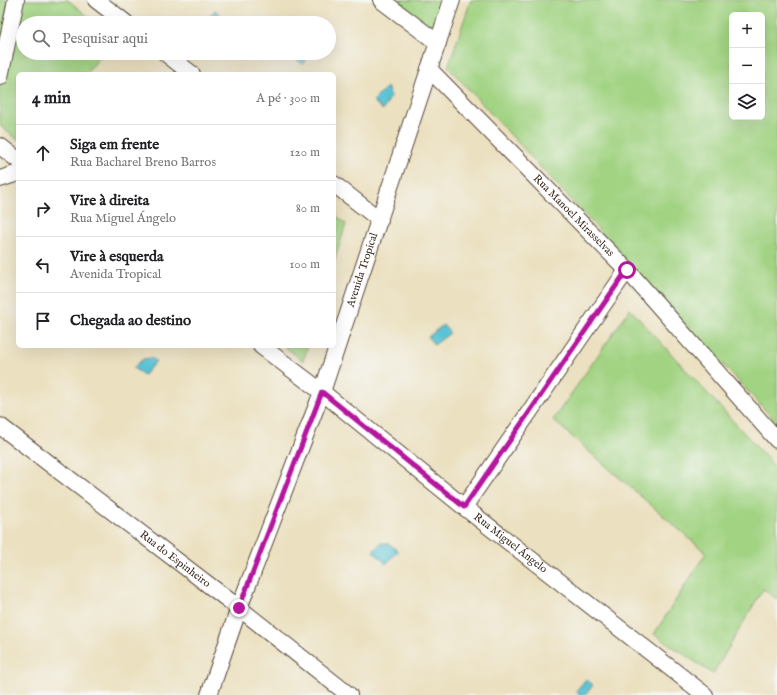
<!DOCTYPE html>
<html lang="pt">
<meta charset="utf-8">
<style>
body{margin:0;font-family:"IM FELL English",serif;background:#f6f6f6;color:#202124}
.controls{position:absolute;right:12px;top:12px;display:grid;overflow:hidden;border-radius:6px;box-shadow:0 4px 16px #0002}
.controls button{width:36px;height:36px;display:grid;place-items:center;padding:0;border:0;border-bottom:1px solid #e0e0e0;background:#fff;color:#202124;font:20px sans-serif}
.stop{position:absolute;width:12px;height:12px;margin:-9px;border:3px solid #b5179e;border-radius:50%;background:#fff}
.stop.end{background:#b5179e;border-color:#fff;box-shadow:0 1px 4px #0008}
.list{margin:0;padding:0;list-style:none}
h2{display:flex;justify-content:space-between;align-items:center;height:52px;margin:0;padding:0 16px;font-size:17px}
h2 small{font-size:13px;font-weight:400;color:#757577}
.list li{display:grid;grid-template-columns:26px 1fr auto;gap:12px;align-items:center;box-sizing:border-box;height:56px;padding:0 16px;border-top:1px solid #e0e0e0}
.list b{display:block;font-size:15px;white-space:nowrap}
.list p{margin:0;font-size:13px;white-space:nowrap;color:#757577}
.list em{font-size:13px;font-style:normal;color:#757577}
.icon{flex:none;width:22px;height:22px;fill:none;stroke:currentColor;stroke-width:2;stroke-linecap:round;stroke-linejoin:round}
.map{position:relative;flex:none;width:777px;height:695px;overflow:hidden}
.search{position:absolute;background:#fff;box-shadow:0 4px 16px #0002;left:16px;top:16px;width:320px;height:44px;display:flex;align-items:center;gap:10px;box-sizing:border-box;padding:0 14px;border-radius:22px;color:#757577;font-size:15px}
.panel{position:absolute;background:#fff;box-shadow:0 4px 16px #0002;left:16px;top:72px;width:320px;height:276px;border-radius:6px}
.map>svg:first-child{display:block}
.green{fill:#a1d382;stroke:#6e7e50;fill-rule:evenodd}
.water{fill:#59c3d5;stroke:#4a767a}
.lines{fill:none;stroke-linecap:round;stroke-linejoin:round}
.street-casing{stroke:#554536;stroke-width:18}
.street{stroke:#fff;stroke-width:16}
.route{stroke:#b5179e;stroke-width:5}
.labels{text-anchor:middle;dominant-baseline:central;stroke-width:3;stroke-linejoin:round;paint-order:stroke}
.street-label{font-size:11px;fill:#3b2a1e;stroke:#f6f6f2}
</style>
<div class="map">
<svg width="777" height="695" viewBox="0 0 777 695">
<rect width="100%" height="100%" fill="#f6f6f2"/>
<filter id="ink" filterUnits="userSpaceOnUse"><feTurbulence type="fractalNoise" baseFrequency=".025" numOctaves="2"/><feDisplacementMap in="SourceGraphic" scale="8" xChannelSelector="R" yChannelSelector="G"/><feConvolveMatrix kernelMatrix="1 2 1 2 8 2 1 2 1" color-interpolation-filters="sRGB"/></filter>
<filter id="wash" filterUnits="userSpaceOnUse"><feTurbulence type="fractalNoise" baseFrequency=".012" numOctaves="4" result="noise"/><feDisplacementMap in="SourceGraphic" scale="16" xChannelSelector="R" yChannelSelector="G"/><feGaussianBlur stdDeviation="0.9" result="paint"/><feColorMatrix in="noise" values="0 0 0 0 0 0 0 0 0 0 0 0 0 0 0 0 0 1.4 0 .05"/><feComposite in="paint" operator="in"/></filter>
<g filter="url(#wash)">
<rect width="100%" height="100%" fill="#ebe0bf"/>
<path class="green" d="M0,0H68L96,23H23V53H103L86,74H18V140L0,126Z
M394,0H447L439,35Z
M471,0H777V423L448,67ZM732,15H762V117H732Z
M334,214L346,224L334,262Z
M630,309L777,469V599L763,589L713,674L654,634L706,553L553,420Z
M284,346H308L303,361Z"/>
<path class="water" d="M215,10L222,16L217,23H204Z
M289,53H301L308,57L303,64L288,54Z
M387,87L391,96L383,110L373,101Z
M443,325L450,333L434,345L428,337Z
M151,358L156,361L144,375L133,368L143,359Z
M381,543L390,544L398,551L386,564L373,551Z
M586,679L593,685L585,695H581L576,691Z"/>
</g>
<g filter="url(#ink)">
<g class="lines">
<defs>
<g id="street">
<path d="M96,0L126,23"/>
<path d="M381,0L438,43"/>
<path d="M165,53L192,74"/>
<path id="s1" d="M429,69L627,270L777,440"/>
<path d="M0,77L16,0"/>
<path d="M0,146L18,160"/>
<path d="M0,179L18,173"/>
<path d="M334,184L380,220"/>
<path id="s2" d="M261,346L322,392L464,507L705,695"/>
<path id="s3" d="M0,426L239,608L349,695"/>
<path d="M464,507L627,270"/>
<path id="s4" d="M209,695L239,608L322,392L452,0"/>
</g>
</defs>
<use href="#street" class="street-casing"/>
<use href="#street" class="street"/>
</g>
</g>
<g class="lines" filter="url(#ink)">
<path class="route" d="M239,608L322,392L464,507L627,270"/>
</g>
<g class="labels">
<g class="street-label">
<text stroke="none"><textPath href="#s1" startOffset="206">Rua Manoel Mirasselvas</textPath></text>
<text stroke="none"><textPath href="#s4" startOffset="452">Avenida Tropical</textPath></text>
<text stroke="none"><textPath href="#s2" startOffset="318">Rua Miguel Ángelo</textPath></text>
<text stroke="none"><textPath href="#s3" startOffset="220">Rua do Espinheiro</textPath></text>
</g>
</g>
</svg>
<div class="controls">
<button>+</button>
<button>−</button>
<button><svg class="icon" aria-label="layers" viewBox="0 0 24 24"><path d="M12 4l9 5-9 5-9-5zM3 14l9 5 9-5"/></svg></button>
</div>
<div class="stop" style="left:627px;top:270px"></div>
<div class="stop end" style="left:239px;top:608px"></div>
<div class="search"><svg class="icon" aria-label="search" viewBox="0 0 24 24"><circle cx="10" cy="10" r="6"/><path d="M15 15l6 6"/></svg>Pesquisar aqui</div>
<section class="panel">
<h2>4 min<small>A pé · 300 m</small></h2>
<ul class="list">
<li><svg class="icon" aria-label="ahead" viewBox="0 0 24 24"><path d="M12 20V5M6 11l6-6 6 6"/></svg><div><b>Siga em frente</b><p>Rua Bacharel Breno Barros</p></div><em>120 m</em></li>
<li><svg class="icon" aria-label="right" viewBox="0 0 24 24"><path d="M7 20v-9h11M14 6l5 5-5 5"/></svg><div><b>Vire à direita</b><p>Rua Miguel Ángelo</p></div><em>80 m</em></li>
<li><svg class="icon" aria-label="left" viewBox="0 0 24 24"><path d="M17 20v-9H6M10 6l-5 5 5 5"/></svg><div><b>Vire à esquerda</b><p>Avenida Tropical</p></div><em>100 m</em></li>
<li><svg class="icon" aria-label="arrive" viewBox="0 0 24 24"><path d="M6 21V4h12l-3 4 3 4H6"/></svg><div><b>Chegada ao destino</b></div></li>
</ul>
</section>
</div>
